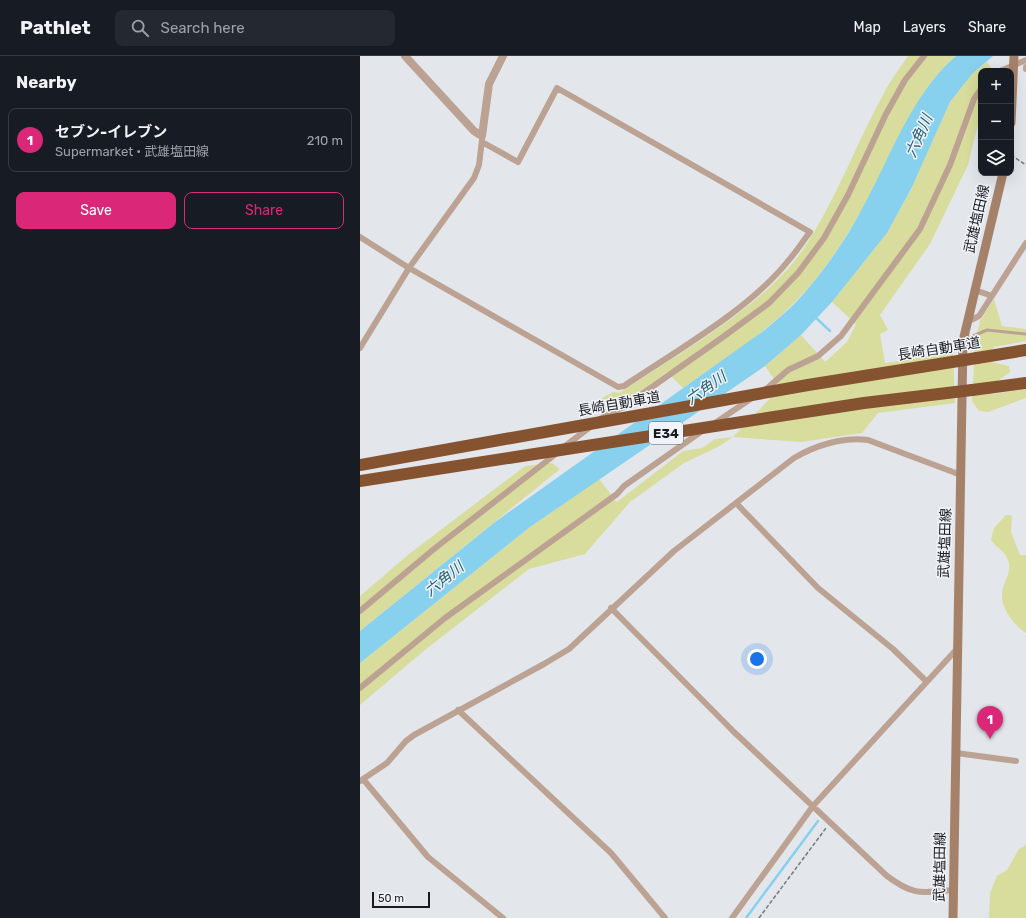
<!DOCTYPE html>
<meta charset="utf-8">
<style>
body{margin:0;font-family:Rubik,"Noto Sans JP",sans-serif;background:#242831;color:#f1f3f6}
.controls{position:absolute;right:12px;top:12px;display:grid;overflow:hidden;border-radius:8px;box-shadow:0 4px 16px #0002}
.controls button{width:36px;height:36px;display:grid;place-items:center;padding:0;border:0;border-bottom:1px solid #363941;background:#171b24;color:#f1f3f6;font:20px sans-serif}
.scale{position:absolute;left:12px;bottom:10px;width:58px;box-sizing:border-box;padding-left:4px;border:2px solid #1a1b1d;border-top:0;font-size:11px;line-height:14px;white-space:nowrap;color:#1a1b1d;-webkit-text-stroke:3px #f0f4fa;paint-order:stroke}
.you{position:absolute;left:397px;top:603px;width:14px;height:14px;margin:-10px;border:3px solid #fff;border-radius:50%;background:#1a73e8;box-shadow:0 0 0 6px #1a73e833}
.badge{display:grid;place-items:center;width:26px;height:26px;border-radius:50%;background:#db2777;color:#fff;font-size:13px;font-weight:700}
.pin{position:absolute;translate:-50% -33px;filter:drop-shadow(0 1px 2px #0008)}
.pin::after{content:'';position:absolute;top:21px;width:14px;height:12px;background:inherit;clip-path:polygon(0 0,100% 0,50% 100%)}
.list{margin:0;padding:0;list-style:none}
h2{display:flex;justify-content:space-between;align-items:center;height:52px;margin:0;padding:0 16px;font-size:17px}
h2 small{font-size:13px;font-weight:400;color:#9ea1a6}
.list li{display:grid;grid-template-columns:26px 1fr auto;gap:12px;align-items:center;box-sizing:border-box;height:64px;margin:0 8px 8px;padding:0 8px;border:1px solid #363941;border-radius:8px}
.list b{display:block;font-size:15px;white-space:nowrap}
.list p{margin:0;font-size:13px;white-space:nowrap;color:#9ea1a6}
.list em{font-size:13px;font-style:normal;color:#9ea1a6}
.actions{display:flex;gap:8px;padding:12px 16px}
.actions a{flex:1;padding:9px 0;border:1px solid #db2777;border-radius:8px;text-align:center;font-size:14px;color:#db2777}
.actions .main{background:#db2777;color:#fff}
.icon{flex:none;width:22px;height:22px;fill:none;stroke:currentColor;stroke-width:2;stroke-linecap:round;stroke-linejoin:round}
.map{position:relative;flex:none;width:666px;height:862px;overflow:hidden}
header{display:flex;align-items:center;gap:24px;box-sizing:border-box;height:56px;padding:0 20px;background:#171b24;border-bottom:1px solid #363941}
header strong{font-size:19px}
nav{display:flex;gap:22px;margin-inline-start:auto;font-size:14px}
.search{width:280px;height:36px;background:#242831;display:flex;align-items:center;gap:10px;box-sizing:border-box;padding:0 14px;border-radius:8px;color:#9ea1a6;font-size:15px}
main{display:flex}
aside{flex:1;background:#171b24}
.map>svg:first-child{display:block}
.green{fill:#d8dd9d}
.water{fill:#87d0ee}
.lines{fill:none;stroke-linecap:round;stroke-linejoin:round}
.stream{stroke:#87d0ee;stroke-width:2.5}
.path{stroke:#75777a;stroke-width:1.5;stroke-dasharray:4 2;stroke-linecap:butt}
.service{stroke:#bca292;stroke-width:3}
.minor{stroke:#bca292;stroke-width:6}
.tertiary{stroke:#bca292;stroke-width:8}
.secondary{stroke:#a68169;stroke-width:9}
.motorway{stroke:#865330;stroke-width:12}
.motorway-bridge{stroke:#865330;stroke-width:12}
.labels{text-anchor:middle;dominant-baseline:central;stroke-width:3;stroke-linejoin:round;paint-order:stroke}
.shield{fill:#f0f4fa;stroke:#5a5c5f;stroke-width:1}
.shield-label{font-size:13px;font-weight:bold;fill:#1a1b1d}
.street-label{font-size:14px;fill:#1a1b1d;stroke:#f0f4fa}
.water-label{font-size:15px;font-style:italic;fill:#276075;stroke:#f0f4fa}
</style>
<header>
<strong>Pathlet</strong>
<div class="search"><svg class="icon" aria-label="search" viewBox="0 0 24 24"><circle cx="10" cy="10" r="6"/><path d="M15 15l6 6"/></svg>Search here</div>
<nav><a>Map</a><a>Layers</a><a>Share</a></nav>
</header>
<main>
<aside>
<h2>Nearby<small></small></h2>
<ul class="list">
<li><span class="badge">1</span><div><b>セブン-イレブン</b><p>Supermarket · 武雄塩田線</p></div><em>210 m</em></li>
</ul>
<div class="actions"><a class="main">Save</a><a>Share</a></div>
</aside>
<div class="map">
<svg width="666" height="862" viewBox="0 0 666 862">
<rect width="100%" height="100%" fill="#e3e7ec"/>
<path class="green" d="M548,0H596C549,41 533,103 502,154C483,185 464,217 438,243C405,278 362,304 323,332L307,316L264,348L242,357L235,346L253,336L259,337C317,299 406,249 444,192C476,144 495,90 522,41C529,26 539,13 548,0Z
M627,6L634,15H621V57L608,109L570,188L520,259L528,274L520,278L525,307L593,297L595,347L518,357L502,377L441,386L373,381L358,391L324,407L270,446L225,498L169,513L65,594L0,649V607L170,471L239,423L257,446L323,395L342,392L355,383L373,381L420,332L405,310L441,279L465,306L487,286L496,268L472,246L527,177L552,131L590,46L612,18Z
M634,243L642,270L666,273V285L634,291L629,298L632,306L649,310L650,316L630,331L633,338L666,333V342L628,356L619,355L612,345L615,286L620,265Z
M192,407L200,413L0,575V540L49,498L165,410Z
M646,459H652L651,476L660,499H666V577C654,570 641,552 642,538C642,528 651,518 649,508C647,495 637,493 631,484L634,472Z
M666,789V862H629L630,837L637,820L647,814L659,793Z"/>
<path class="water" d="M596,0H633L612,18L590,46L552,131L527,177L472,246L441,279L405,310L170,471L0,607V575L135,466L406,273C417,263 429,254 439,243C464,215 486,184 503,151C531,100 551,39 596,0Z"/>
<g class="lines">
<path class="stream" d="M454,260L470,275
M386,862L458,765"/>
<path class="path" d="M651,99L666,109
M399,862L466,772"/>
<path class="service" d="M606,283L627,274L666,278"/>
<path class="minor" d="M666,11V13
M640,15L666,4
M0,181L49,212L258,331L264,330C316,295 389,254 428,205C436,196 443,185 450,176L197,32L158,106L122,86
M615,234L632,240
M607,266L619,260L666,187
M0,292L49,212L114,122L119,109L122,84
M405,334L428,314L458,300L481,280L560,173L590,109L614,43L621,33
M240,363L265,350L363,281L409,247L438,217L464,182L488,139L526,58L545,24L564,0
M355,367L392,342
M204,391L230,371
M376,447L458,532L533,593L566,625
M251,552L374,676L527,820C554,840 561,837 593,834
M0,555L74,493L197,397
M0,632L85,562L257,438L264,430L342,375
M98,654L251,797L305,862
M596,697L656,705
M3,723L68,801L143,862
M0,725L27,707L46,685L54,679L184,608L209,593L314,495L434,402C456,389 483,381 508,384L601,419
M372,862L453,750L596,594"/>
<path class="tertiary" d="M45,0L114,75L122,80L129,28L143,0"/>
<path class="secondary" d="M651,67L654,0
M593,862L603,285L643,117"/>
<path class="motorway" d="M617,302L666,294
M612,334L666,327"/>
<path class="motorway-bridge" d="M0,409L448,329L617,302
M0,425L504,347L612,334"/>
</g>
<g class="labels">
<rect class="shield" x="289" y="366" width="34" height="22" rx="3"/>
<g class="shield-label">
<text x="306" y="377">E34</text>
</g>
<g class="street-label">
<text transform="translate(617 163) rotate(-77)">武雄塩田線</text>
<text transform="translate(579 293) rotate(-9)">長崎自動車道</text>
<text transform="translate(259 348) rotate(-10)">長崎自動車道</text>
<text transform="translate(585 487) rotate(-88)">武雄塩田線</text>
<text transform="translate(580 811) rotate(-89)">武雄塩田線</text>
</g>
<g class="water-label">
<text transform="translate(559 80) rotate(-66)">六角川</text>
<text transform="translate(346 332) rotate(-35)">六角川</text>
<text transform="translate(84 523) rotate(-39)">六角川</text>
</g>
</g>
</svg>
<div class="controls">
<button>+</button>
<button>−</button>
<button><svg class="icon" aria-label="layers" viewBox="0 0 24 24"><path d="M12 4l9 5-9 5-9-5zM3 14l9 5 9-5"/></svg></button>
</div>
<div class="scale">50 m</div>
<div class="you"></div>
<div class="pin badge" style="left:630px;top:683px">1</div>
</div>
</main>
